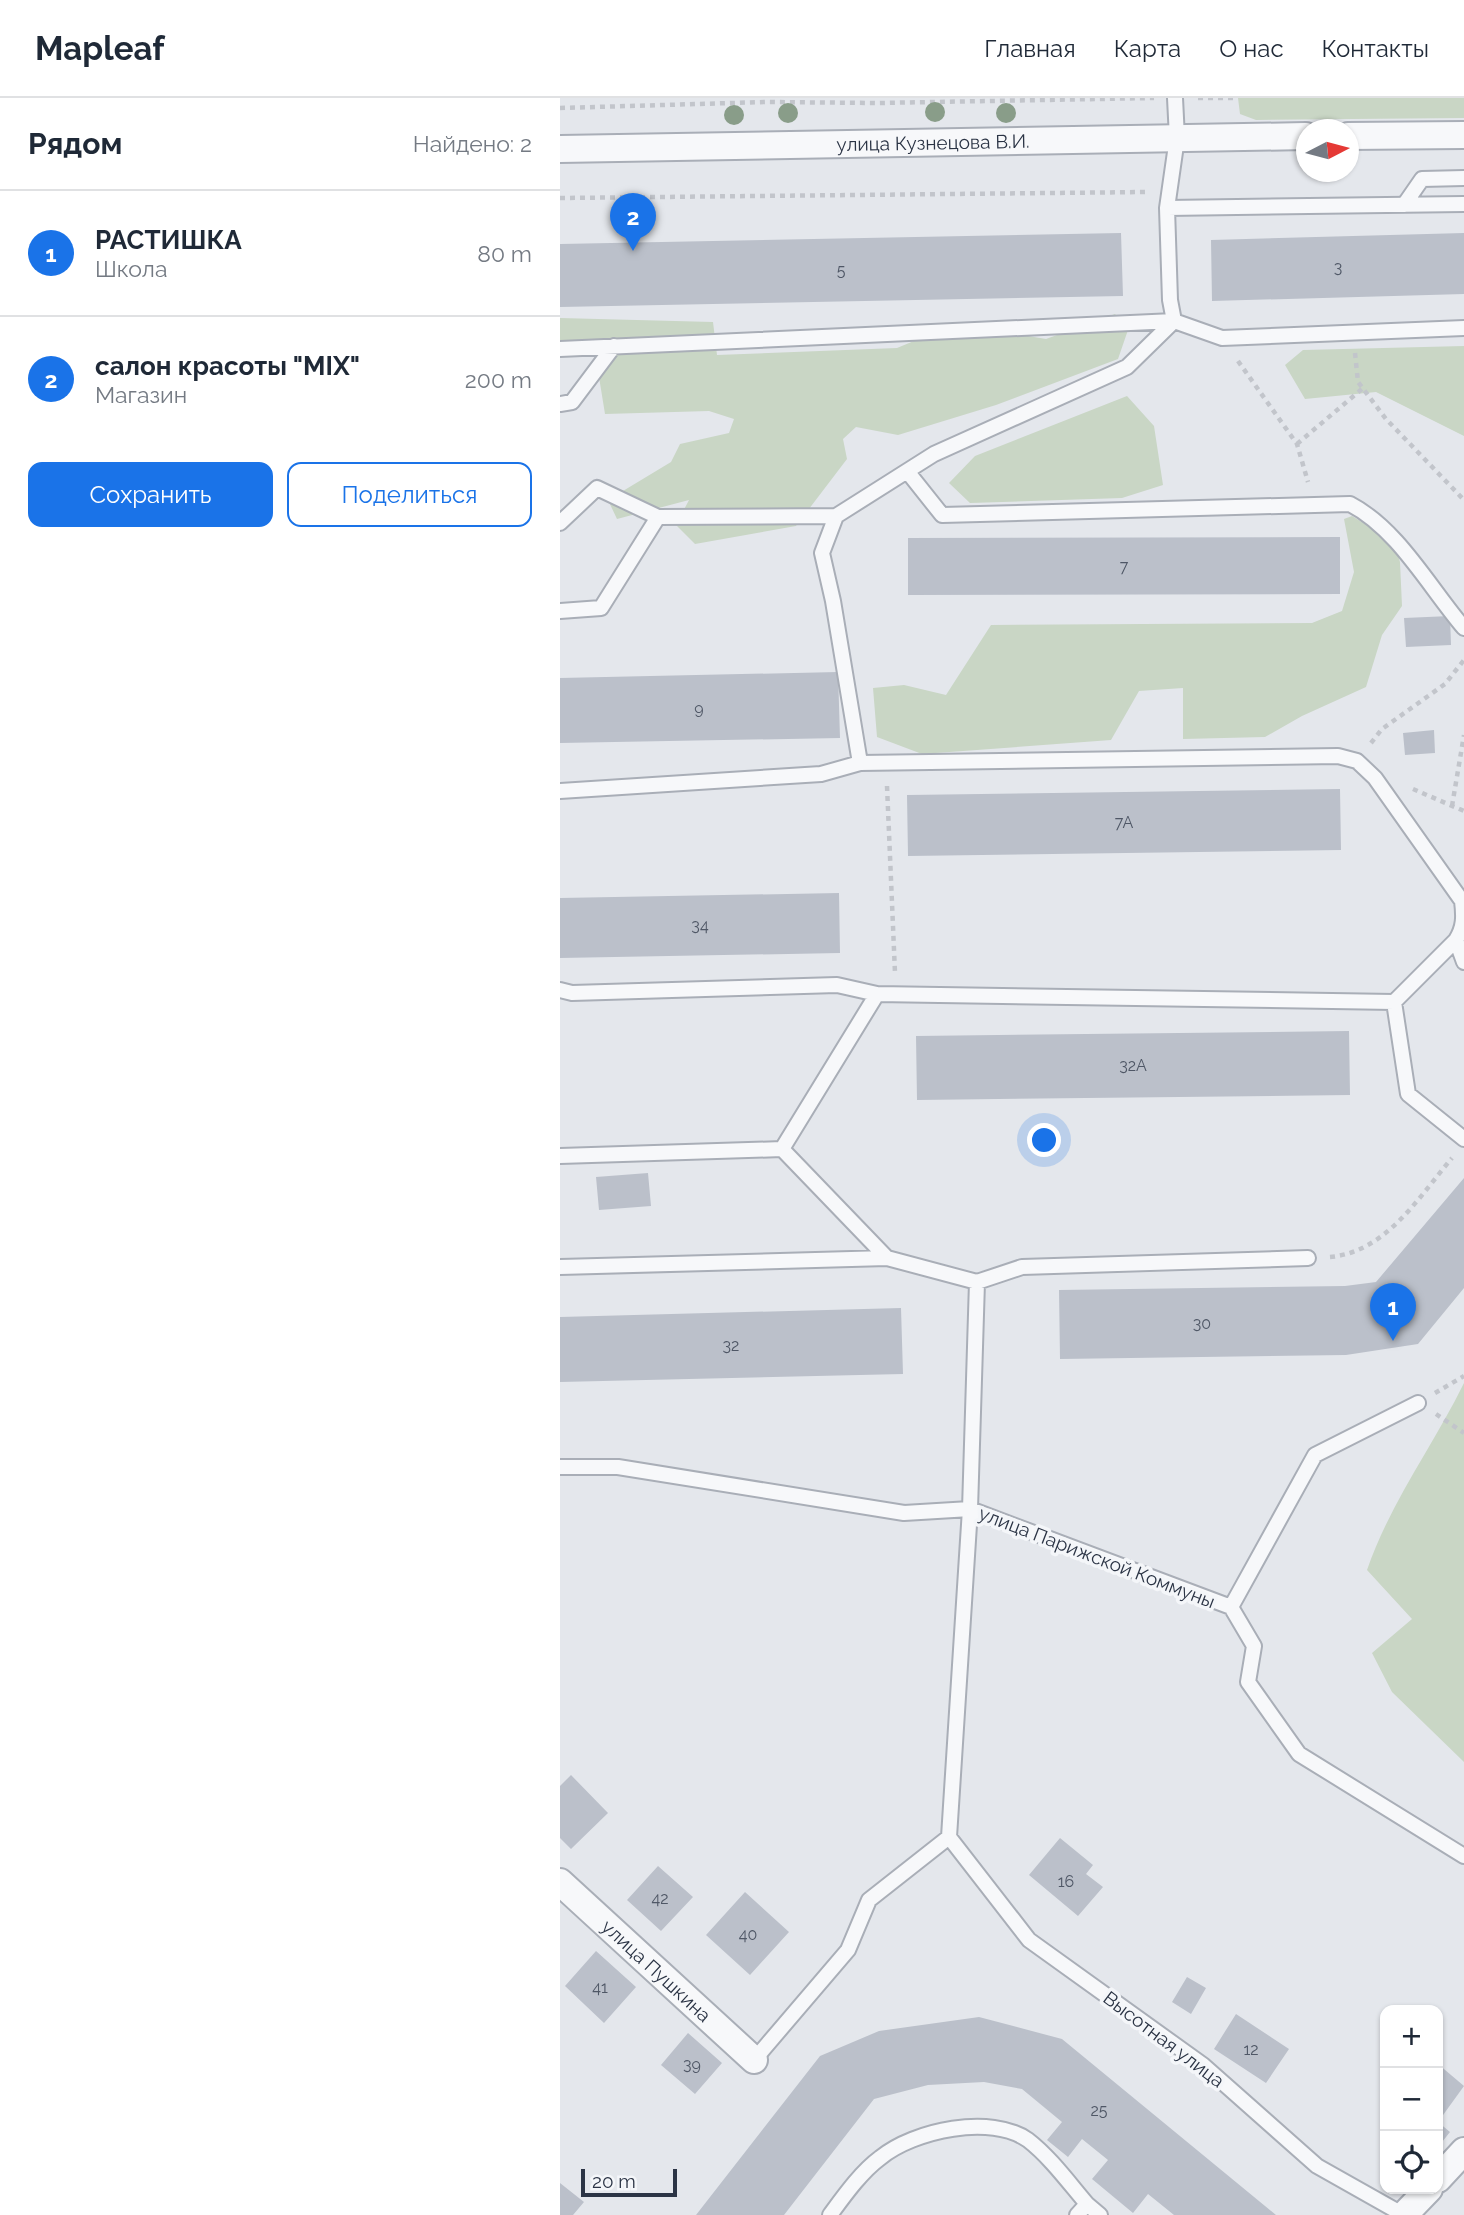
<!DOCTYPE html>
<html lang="ru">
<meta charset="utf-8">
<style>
body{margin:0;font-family:Raleway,sans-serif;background:#f6f6f7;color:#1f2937}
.controls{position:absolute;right:21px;bottom:21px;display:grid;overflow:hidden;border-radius:14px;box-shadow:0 2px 5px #0004}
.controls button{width:63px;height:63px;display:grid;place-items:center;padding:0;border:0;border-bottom:2px solid #e0e1e3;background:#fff;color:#1f2937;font:35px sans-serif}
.compass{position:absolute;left:736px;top:21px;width:63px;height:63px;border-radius:50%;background:#fff;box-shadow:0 2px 5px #0004;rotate:84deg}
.scale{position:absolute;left:21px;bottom:18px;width:96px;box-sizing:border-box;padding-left:7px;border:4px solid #2b3445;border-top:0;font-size:19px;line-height:24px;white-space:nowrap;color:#2b3445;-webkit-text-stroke:5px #f4f6f9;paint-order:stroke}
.you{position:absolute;left:485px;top:1043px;width:24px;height:24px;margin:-18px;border:5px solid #fff;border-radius:50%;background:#1a73e8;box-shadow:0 0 0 10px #1a73e833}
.badge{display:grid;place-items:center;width:46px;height:46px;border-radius:50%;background:#1a73e8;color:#fff;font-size:23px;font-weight:700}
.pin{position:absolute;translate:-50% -58px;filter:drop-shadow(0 2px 4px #0008)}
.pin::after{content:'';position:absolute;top:37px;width:24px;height:21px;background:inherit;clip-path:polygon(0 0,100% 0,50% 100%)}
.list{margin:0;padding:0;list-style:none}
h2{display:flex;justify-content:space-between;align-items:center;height:91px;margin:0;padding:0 28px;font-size:30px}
h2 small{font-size:23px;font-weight:400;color:#747a83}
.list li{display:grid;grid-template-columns:46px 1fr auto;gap:21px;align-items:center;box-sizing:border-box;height:126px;padding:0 28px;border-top:2px solid #e0e1e3}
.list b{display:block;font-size:26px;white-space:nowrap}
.list p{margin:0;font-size:23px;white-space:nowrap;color:#747a83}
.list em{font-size:23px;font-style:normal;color:#747a83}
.actions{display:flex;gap:14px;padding:21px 28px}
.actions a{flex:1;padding:16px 0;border:2px solid #1a73e8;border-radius:14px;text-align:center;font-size:24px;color:#1a73e8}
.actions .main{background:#1a73e8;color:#fff}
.icon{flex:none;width:38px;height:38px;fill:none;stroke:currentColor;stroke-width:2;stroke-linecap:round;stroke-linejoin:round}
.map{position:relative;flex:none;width:904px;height:2117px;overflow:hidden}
header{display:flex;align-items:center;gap:42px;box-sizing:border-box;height:98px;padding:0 35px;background:#fff;border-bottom:2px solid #e0e1e3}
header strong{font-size:33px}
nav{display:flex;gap:38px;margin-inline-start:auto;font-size:24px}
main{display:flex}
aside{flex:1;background:#fff}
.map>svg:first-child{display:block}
.green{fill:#c9d6c5}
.building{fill:#bbc0ca}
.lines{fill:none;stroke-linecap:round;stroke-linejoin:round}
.lane-casing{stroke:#a9aeb7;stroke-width:18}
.street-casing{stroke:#a9aeb7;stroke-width:30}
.path{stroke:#c2c5cb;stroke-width:4.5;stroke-dasharray:5 5;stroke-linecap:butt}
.lane{stroke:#f7f8fa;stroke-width:14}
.street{stroke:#f7f8fa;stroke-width:26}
.tree{fill:#899d89}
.labels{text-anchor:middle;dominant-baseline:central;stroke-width:7;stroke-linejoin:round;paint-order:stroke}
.number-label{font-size:16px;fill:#4f5766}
.street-label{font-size:19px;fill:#2b3445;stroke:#f4f6f9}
</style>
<header>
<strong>Mapleaf</strong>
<nav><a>Главная</a><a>Карта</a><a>О нас</a><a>Контакты</a></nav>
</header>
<main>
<aside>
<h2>Рядом<small>Найдено: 2</small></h2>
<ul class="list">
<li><span class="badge">1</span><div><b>РАСТИШКА</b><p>Школа</p></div><em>80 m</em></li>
<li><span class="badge">2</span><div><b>салон красоты &quot;MIX&quot;</b><p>Магазин</p></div><em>200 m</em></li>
</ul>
<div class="actions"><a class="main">Сохранить</a><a>Поделиться</a></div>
</aside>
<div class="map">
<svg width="904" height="2117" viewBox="0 0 904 2117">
<rect width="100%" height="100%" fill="#e4e7ec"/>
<path class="green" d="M678,0H904V20L696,22L680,16Z
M555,216L568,232L558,261L436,307L338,337L296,329L283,341L287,361L236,428L135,446L116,427L129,402L57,421L48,402L111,364L120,346L169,335L174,321L149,313L45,316L39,279L55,253L30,243H0V220L153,224L157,257L337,250L395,226L486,241Z
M904,248V338L816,294L745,301L725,267L743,252Z
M567,298L594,328L603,387L562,400L410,405L389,385L415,358Z
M792,418L834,444L840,464L842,508L822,537L806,589L742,618L705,639L623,641V590L579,593L551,642L362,656L317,639L313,590L344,587L386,597L431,527L752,525L782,513L794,474L784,421Z
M904,1285V1664L832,1594L812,1555L852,1521L807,1472C830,1405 873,1348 904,1285Z"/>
<path class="building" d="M561,135L563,198L0,209V146Z
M904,135V196L652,203L651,142Z
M780,439V496L348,497V440Z
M890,518L891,547L846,549L844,520Z
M278,574L280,640L0,645V580Z
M874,632L875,655L845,657L843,635Z
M780,691L781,752L348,758L347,697Z
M279,795L280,855L0,860V800Z
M789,933L790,997L357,1002L356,938Z
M88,1075L91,1108L39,1112L36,1079Z
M904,1080V1190L858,1246L786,1257L500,1261L499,1192L785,1188L816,1184Z
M341,1210L343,1276L0,1284V1219Z
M11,1677L48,1715L11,1751L0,1740V1688Z
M500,1740L533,1767L526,1776L543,1789L518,1818L469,1777Z
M98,1768L133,1799L101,1833L67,1802Z
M185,1794L229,1834L190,1877L146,1837Z
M36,1853L76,1889L44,1925L5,1888Z
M627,1879L646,1890L631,1916L612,1904Z
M676,1916L729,1951L706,1985L654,1951Z
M419,1919L502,1941L716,2117H614L588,2096L573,2115L532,2081L548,2062L522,2041L508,2059L487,2042L502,2024L462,1991L424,1984L368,1987L314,2001L224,2117H136L260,1958L319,1933Z
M128,1935L162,1965L135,1996L101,1967Z
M878,1966L904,1988L878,2024Z
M878,2024L890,2034L878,2049Z
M0,2085L24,2104L13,2117H0Z"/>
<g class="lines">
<defs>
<path id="lane" d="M844,107L862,81L904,80
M607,110L904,106
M0,251L614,223L662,240L904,230
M0,306L12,304L54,248
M347,373L382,417L790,406C838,431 869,489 904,530
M0,425L37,390L98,419L276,418
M0,513L41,510L98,419
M300,665L273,503L262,455L276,418L374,356L567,269L614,223L610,202L607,110L617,40L615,0
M0,693L261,676L300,665L778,658L797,663L815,680L902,803C904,819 904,829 896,842L834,904L317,896L222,1051L0,1058
M896,842L904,864
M0,892L12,895L277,887L317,896
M834,904L848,996L904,1041
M222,1051L327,1160
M0,1169L327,1160L417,1184L462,1169L748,1160
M0,1369H58L344,1415L410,1411L671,1509L694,1548L688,1584L739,1656L904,1758
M671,1509L755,1357L858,1305
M389,1739L469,1842L643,1967L757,2068L844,2117
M194,1962L288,1852L309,1802L389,1739L410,1411L417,1184
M270,2117C284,2098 301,2074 320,2060C354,2032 431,2016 468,2042C490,2059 509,2085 527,2106
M517,2117L527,2106L540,2117"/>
<g id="street">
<path d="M788,38L904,37"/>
<path id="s1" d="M0,51L746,38"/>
<path id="s2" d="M0,1784L194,1962"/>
<path d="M878,2081L904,2053"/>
<path d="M844,2117L869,2091"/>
</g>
</defs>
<use href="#lane" class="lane-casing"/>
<use href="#street" class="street-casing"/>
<path class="path" d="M638,0H673
M0,10L206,4L319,5L594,0
M0,100L587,94
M795,255L798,284L826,321L904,402
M678,263L737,346L748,384
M737,346L803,290
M811,645L822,631L885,586L904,562
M327,688L335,875
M853,691L904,713
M892,708L904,637
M770,1159C826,1154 858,1100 892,1060
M875,1295L904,1278
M876,1316L904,1335"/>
<use href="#lane" class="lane"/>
<use href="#street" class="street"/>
</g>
<g class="tree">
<circle cx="375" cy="14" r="10"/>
<circle cx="228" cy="15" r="10"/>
<circle cx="446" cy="15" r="10"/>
<circle cx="174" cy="17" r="10"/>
</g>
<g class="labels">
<g class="number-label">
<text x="778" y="169">3</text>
<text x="281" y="172">5</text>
<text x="564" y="468">7</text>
<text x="139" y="610">9</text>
<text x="564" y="724">7А</text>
<text x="140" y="827">34</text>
<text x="573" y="967">32А</text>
<text x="642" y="1225">30</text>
<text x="171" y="1247">32</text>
<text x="506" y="1783">16</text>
<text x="100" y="1800">42</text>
<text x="188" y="1836">40</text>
<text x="40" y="1889">41</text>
<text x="691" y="1951">12</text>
<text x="132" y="1966">39</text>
<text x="539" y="2012">25</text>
</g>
<g class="street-label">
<text stroke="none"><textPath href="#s1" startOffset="373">улица Кузнецова В.И.</textPath></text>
<text transform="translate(537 1459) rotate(21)">улица Парижской Коммуны</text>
<text stroke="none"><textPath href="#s2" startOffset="131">улица Пушкина</textPath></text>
<text transform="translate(604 1941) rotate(37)">Высотная улица</text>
</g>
</g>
</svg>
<div class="controls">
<button>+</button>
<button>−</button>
<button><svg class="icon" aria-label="locate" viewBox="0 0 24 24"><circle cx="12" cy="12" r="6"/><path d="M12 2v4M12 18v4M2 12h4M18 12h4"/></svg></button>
</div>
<svg class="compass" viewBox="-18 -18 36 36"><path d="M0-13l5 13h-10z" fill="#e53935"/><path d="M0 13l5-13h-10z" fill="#747a83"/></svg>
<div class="scale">20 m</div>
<div class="you"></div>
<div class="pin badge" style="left:833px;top:1243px">1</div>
<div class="pin badge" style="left:73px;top:153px">2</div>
</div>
</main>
